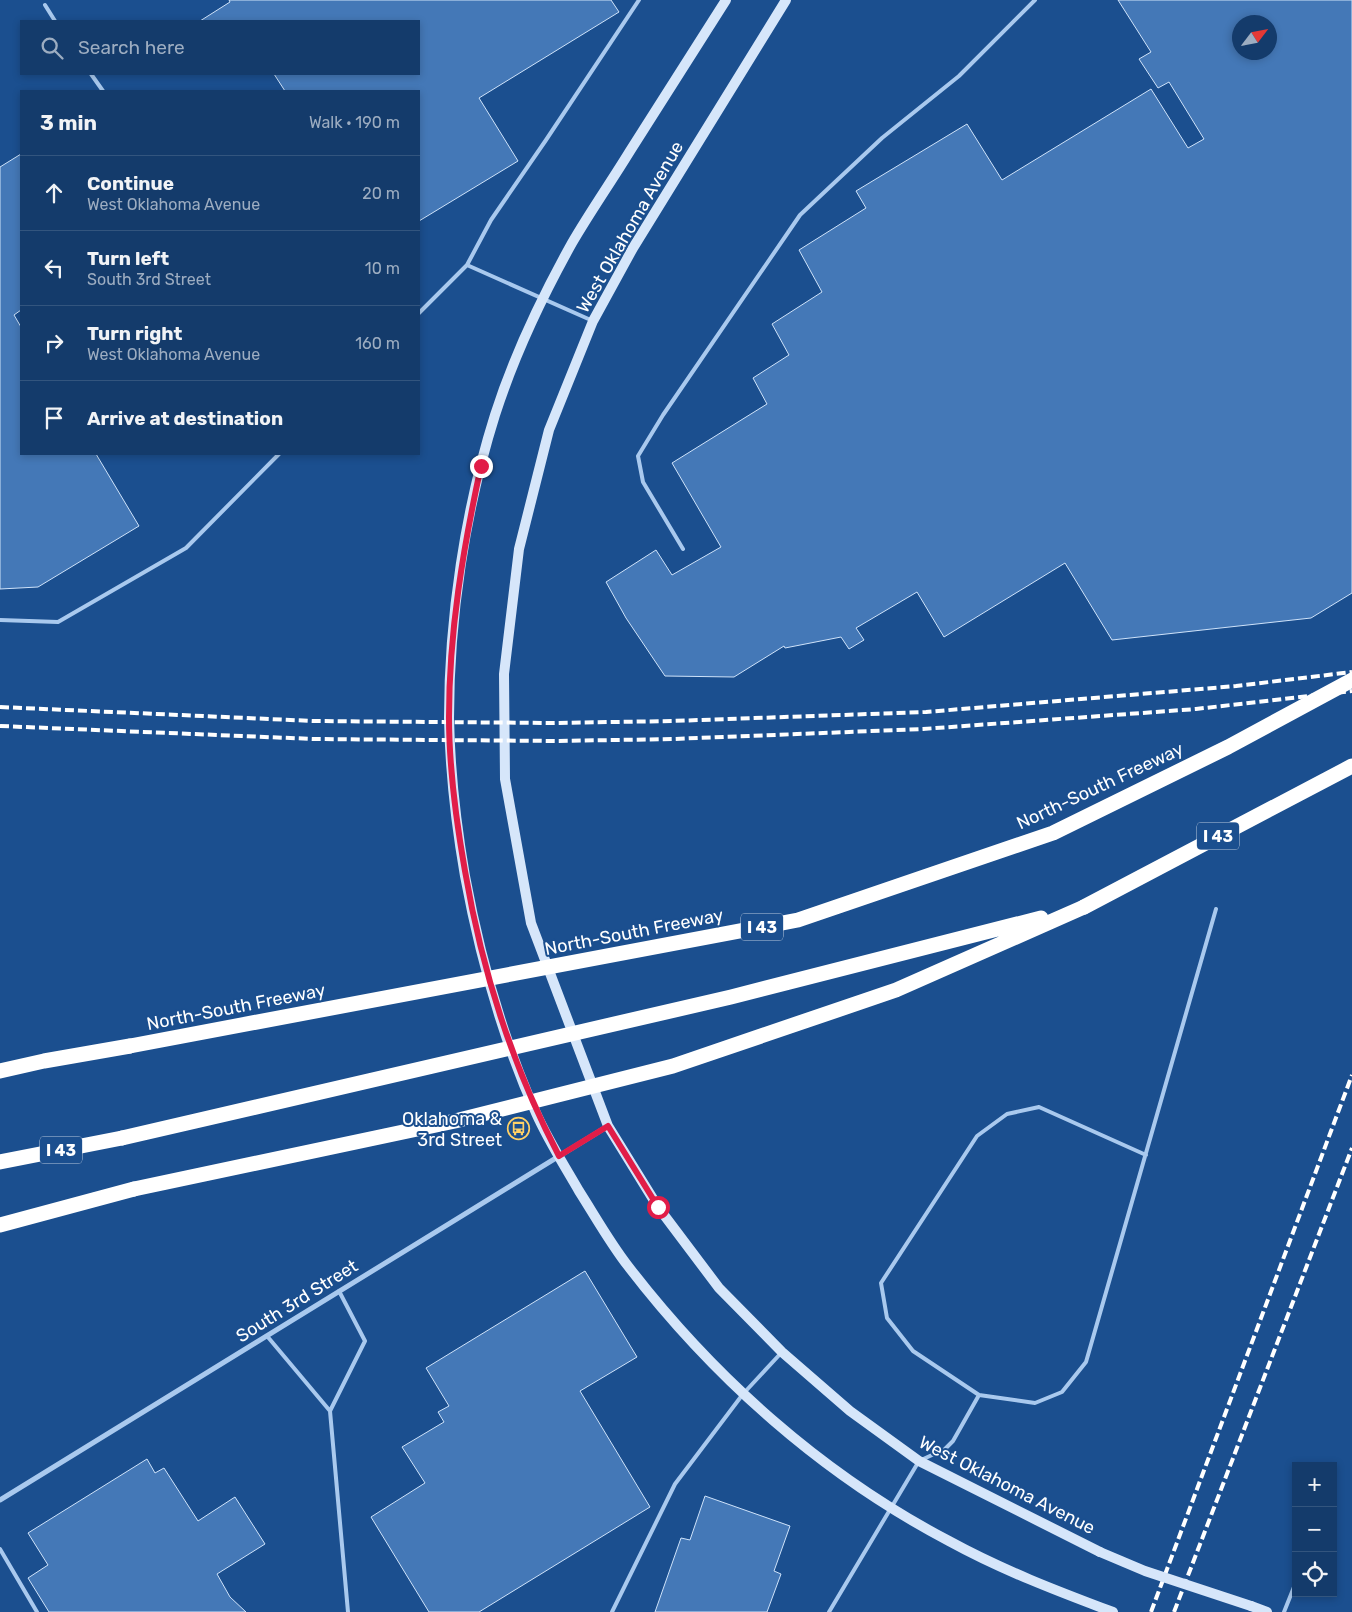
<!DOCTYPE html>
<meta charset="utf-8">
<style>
body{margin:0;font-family:Rubik,sans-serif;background:#1d4271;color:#f1f3f6}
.controls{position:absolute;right:15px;bottom:15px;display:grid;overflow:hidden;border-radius:0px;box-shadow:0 2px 8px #0003}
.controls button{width:45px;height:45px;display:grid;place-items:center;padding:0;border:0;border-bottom:1px solid #33557e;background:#143b6b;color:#f1f3f6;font:25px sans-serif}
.compass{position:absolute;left:1232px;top:15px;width:45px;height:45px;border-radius:50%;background:#143b6b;box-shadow:0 2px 8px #0003;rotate:58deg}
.stop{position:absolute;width:15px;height:15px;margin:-11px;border:4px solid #e11d48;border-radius:50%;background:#fff}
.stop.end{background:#e11d48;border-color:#fff;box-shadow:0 1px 5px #0008}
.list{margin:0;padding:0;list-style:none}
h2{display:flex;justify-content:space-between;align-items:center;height:65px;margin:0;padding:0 20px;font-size:21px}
h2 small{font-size:16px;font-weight:400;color:#9dadc1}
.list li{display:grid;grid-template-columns:32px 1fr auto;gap:15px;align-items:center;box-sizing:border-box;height:75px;padding:0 20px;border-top:1px solid #33557e}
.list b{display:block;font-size:19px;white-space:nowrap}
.list p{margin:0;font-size:16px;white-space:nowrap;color:#9dadc1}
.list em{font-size:16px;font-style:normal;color:#9dadc1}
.icon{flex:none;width:28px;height:28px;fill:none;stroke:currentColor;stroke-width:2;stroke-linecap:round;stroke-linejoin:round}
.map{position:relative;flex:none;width:1352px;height:1612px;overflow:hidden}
.search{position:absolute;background:#143b6b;box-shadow:0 2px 8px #0003;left:20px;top:20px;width:400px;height:55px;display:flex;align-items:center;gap:12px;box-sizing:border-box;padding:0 18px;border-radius:0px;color:#9dadc1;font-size:19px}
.panel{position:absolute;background:#143b6b;box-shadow:0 2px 8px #0003;left:20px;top:90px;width:400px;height:365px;border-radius:0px}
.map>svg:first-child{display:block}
.building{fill:#4478b7;stroke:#cfe3fa;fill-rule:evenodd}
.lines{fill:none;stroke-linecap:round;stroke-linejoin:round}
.lane{stroke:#a9c9ee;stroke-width:4}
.street{stroke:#a9c9ee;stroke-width:5}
.secondary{stroke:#d6e6fa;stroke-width:10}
.highway{stroke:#fff;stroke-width:15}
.rail{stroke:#fff;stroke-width:4;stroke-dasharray:9 4;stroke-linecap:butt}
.secondary-bridge{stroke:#d6e6fa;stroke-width:10}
.highway-bridge{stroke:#fff;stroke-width:15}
.route{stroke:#e11d48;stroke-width:6}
.labels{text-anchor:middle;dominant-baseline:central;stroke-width:4;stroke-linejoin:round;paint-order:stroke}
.shield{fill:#1b4f8f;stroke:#bbcadd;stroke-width:1}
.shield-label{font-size:16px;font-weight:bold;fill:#fff}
.street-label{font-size:18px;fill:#fff;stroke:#1b4f8f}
.poi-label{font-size:18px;fill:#fff;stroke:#1b4f8f;text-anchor:end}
</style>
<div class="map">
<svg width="1352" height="1612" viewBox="0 0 1352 1612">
<rect width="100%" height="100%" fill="#1b4f8f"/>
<path class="building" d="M229,0H611L619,12L479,98L518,161L419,221V91H285L274,74H419V21H200L230,2Z
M1118,0H1352V593L1311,618L1112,640L1065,563L944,637L917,592L856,628L864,640L849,649L841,637L785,648L784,646L734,677L665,676L626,618L606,582L656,550L672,575L721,547L672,463L767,404L753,378L789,355L772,324L822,292L799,250L866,208L856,191L967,124L1002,180L1151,89L1188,148L1204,139L1169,82L1158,88L1139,59L1151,52ZM1240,22H1270V52H1240Z
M21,154V310L14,315L21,327V454H96L139,526L38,587L0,589V167Z
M585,1271L637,1357L580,1391L650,1507L479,1612H429L371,1517L425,1483L402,1447L444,1422L438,1412L449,1406L426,1368Z
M147,1459L155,1473L164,1468L198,1521L235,1497L265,1544L217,1574L230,1597L246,1612H49L28,1578L48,1565L28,1533Z
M705,1496L790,1526L774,1571L781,1574L767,1612H655L681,1538L690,1540Z"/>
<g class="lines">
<path class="lane" d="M45,5L55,21
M91,74L103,91
M467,265L491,220L546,140L639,0
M419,313L467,265L593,321
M683,549L643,482L638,456L663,415L800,215L882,138L959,76L1035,0
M0,620L58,622L186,548L279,454
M339,1291L365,1341L330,1411L348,1612
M267,1336L330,1411
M979,1395L913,1351L887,1318L881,1283L977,1136L1007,1114L1039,1107L1146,1155
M1333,1483L1334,1480
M0,1549L37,1612
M612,1612L675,1484L743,1394L782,1352
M829,1612L919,1461L945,1449L953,1441L979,1395L1035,1403L1062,1392L1086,1362L1216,909
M1284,1612L1296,1582"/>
<path class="street" d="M0,1500L608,1126"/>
<path class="secondary" d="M726,0C694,50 662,101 630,151C611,182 590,212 572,243C543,295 513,359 495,415C465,510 449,618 449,718C450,771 456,824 465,876C480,957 502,1037 536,1113C548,1140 564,1165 579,1191C595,1216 610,1243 628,1266C714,1378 823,1475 949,1541C1002,1570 1057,1591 1113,1612
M786,0L633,248L593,321L549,430L519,549L504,674L505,779L531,923L608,1126L658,1207L719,1288L782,1352L850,1411L919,1461L1100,1552
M1251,1606L1267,1612"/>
<path class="highway" d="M1084,907L1352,766
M0,1071L44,1061L130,1046
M0,1162L122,1138
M0,1225L134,1189"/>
<path class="rail" d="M0,707L314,721L554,723L672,721L926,712L1236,686L1352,672
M0,726L314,739L557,741L673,739L923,729L1196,709L1352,691
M1151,1612L1352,1075
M1174,1612L1352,1148"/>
<path class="secondary-bridge" d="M1100,1552L1145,1571L1251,1606"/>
<path class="highway-bridge" d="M130,1046L798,920L1053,833L1228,747L1352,680
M122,1138L731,997L1041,918
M134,1189L455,1121L673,1066L896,990L1084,907"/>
</g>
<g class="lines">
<path class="route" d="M481,466C463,549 449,632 449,717C449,769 456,820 465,871C482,971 512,1066 559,1156L608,1126L658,1207"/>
</g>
<defs>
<symbol id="bus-ring" viewBox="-11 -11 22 22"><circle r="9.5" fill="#1b4f8f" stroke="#ffd166" stroke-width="1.5"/><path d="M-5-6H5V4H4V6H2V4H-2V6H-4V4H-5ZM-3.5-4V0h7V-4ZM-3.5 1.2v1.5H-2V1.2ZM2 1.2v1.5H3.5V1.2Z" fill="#ffd166"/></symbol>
</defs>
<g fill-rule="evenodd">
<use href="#bus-ring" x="506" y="1116" width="25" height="25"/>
</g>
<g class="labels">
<g class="shield">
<rect x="1197" y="822.5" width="42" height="27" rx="4"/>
<rect x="741" y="913.5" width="42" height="27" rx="4"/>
<rect x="40" y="1136.5" width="42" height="27" rx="4"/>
</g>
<g class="shield-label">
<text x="1218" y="836">I 43</text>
<text x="762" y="927">I 43</text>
<text x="61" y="1150">I 43</text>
</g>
<g class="street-label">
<text transform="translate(630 227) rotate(-60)">West Oklahoma Avenue</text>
<text transform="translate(1100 786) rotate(-25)">North-South Freeway</text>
<text transform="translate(634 932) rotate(-11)">North-South Freeway</text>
<text transform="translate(236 1007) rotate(-11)">North-South Freeway</text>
<text transform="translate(297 1301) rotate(-32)">South 3rd Street</text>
<text transform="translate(1007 1485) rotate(27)">West Oklahoma Avenue</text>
</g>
<g class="poi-label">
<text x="502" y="1119">Oklahoma &amp;<tspan x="502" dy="21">3rd Street</tspan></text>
</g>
</g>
</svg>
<div class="controls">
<button>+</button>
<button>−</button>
<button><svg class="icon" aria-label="locate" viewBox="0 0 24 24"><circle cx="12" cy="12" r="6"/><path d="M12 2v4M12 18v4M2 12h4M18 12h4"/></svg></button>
</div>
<svg class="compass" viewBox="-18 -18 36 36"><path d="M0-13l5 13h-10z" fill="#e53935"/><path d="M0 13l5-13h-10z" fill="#9dadc1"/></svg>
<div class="stop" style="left:658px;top:1207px"></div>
<div class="stop end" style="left:481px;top:466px"></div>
<div class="search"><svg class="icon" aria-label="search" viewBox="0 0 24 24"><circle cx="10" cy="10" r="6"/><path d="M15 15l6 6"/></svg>Search here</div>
<section class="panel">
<h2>3 min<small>Walk · 190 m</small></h2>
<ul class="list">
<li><svg class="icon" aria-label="ahead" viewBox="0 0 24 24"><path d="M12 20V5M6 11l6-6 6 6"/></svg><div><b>Continue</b><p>West Oklahoma Avenue</p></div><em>20 m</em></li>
<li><svg class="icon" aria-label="left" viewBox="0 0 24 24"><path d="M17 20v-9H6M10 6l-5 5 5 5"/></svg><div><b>Turn left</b><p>South 3rd Street</p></div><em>10 m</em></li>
<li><svg class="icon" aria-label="right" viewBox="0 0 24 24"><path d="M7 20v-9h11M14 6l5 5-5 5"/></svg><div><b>Turn right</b><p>West Oklahoma Avenue</p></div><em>160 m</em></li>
<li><svg class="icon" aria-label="arrive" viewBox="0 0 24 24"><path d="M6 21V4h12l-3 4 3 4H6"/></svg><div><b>Arrive at destination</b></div></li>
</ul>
</section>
</div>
